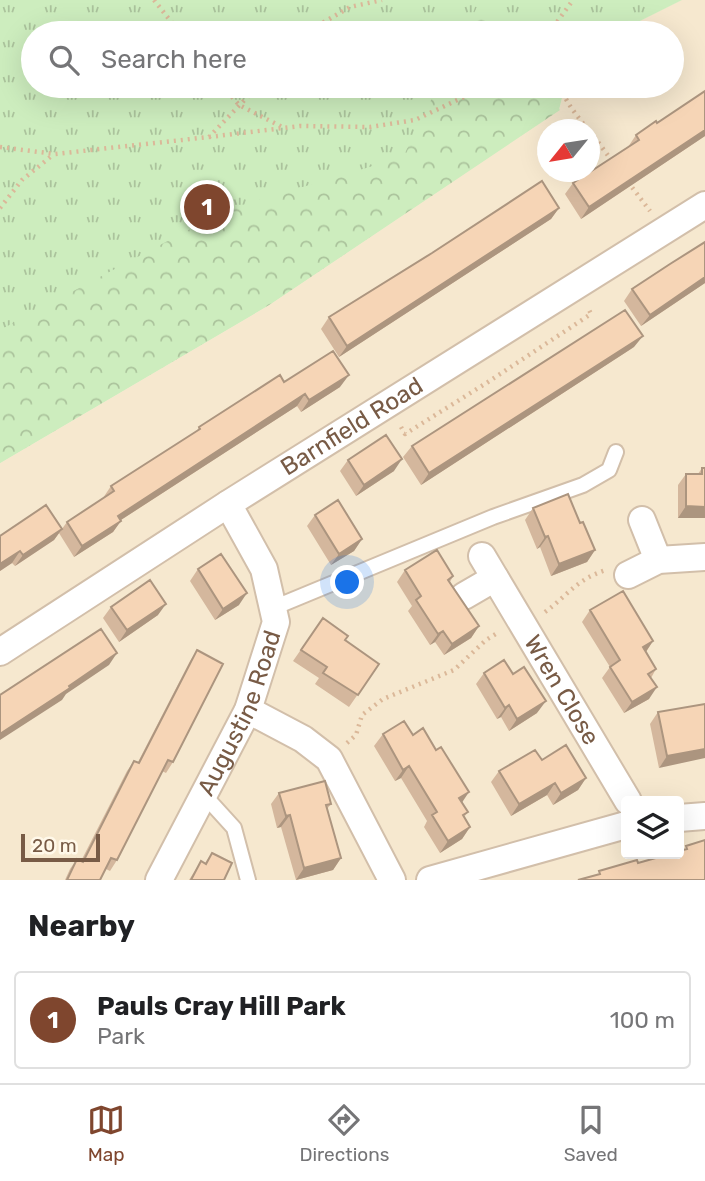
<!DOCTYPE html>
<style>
body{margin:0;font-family:Rubik,sans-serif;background:#f2f2f2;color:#202124}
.controls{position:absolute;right:21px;bottom:21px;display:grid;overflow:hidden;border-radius:7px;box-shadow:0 7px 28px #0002}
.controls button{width:63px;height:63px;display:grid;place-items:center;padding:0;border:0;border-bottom:2px solid #e0e0e0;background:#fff;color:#202124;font:35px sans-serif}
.compass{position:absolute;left:537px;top:119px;width:63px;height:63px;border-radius:50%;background:#fff;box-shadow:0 7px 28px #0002;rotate:240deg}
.scale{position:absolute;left:21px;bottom:18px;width:79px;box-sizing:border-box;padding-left:7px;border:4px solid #785b46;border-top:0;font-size:19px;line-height:24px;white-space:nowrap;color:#785b46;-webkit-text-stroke:5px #fff8e9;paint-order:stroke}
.you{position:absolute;left:348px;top:583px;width:24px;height:24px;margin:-18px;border:5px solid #fff;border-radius:50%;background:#1a73e8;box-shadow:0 0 0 10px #1a73e833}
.badge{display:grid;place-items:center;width:46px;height:46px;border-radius:50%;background:#7f462e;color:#fff;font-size:23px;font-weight:700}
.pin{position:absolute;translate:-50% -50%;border:4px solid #fff;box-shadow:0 2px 7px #0006}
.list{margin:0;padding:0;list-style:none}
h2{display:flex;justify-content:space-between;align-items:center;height:91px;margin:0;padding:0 28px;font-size:30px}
h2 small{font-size:23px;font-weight:400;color:#757577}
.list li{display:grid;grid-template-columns:46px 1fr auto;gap:21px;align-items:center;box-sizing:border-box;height:98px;margin:0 14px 14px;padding:0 14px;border:2px solid #e0e0e0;border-radius:7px}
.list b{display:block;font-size:26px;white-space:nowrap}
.list p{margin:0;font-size:23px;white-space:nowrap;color:#757577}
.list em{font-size:23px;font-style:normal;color:#757577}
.icon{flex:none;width:38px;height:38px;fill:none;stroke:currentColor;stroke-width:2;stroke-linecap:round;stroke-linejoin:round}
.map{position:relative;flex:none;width:705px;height:880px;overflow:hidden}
.search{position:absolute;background:#fff;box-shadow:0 7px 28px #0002;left:21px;right:21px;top:21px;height:77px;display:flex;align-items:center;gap:18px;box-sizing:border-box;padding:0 24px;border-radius:38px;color:#757577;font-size:26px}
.sheet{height:203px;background:#fff}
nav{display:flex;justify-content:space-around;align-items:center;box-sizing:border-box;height:98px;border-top:2px solid #e0e0e0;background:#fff;font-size:19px;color:#757577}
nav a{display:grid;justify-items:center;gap:4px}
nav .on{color:#7f462e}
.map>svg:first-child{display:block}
.residential{fill:#f6e8cf;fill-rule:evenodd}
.grass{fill:url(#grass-tufts)}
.forest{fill:url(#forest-crowns)}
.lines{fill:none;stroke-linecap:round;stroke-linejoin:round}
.lane-casing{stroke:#d2bfaa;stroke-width:18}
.street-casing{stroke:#d2bfaa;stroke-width:30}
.path{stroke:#dbb899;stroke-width:4.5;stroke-dasharray:2 5;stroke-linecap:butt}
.lane{stroke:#fff;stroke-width:14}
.street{stroke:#fff;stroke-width:26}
.wall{fill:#d4b79d}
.shaded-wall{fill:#ac957f}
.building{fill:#f6d5b6;stroke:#ac957f;stroke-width:2}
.labels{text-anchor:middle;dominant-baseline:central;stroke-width:5;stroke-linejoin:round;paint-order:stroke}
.street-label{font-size:24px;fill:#785b46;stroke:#fff8e9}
</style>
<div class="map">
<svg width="705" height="880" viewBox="0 0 705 880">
<defs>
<pattern id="grass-tufts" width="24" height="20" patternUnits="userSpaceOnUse" patternTransform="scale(1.75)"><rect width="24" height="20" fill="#cdedbe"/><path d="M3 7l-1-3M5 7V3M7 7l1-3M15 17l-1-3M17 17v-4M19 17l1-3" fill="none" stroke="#abc39c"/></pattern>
<pattern id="forest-crowns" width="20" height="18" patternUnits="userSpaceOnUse" patternTransform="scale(1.75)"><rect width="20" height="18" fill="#cdedbe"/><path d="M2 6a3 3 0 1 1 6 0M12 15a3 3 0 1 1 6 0" fill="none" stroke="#abc39c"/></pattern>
</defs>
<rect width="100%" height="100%" fill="#fef5e1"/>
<path class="residential" d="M681,0H705V880H0V463L269,305L559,110L565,86H672V33H616ZM548,130H590V172H548ZM626,801H679V854H626Z"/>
<path class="grass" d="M0,0H682L616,33H33V86H565L559,110L269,305L0,463Z"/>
<path class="forest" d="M478,5L500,33H464Z
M438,86H541L560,110L269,305L0,463V330L226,210L403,157Z"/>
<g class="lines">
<defs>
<path id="lane" d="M273,608L493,517L583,485L609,470L616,452
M204,795L234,828L248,880"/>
<g id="street">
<path d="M642,520L658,560"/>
<path id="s1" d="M482,556L628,801"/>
<path d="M628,575L658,560L705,557"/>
<path d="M464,596L495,578"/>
<path id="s2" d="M0,652L228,504L705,205"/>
<path d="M248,710L303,739L329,759L392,880"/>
<path d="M679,818L705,816"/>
<path id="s3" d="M159,880L248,710L276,622L264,569L228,504"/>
<path d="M430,880L626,825"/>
</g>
</defs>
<use href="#lane" class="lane-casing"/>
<use href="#street" class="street-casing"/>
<path class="path" d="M154,0L180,33
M305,33L350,7L382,0
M549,33L573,0
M223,86L239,105L284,128
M561,86C565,103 578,116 588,130
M590,131L612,161
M209,137L300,126L370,127L415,120L487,86
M0,147L55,154L209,137L258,86
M628,182L650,211
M0,208L22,180L54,154
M401,427L405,434L488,382L591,314L588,308
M545,612C568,595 577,579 606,570
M347,743L356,735L362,715L383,699L454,670L486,640L499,632"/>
<use href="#lane" class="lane"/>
<use href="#street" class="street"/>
</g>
<path class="wall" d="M705,91V136L581,219L565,194L573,183L628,147L636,135L657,123Z
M559,208L551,219L339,357L321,329L329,317Z
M705,242V283L641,326L624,301L632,289Z
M634,347L421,485L403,457L412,446Z
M284,382L340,387L301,412L297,406L121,520L113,532L74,557L59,533L67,522L103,498L111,486L197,431L199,427Z
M348,460L394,471L356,496L340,471Z
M702,468H705V518H678V485L686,474H698Z
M533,508L580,523L595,550L587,562L551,576L540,547L537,549L525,520Z
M315,515L362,539L354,551L331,565L307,526Z
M62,529L54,540L15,566L12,563L0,571V536Z
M198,569L239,605L215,620L190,581Z
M405,570L453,576L450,582L479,626L471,638L444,655L435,642L430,645L408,611L412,606L397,582Z
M111,607L158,615L119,642L103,618Z
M590,610L653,641L646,652L656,669L651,678L649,699L624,713L602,678L610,667L582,622Z
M323,618L345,640L379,664L349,707L315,684L319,678L293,661Z
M197,650L173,762L166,773L162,771L117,860L110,871L106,869L100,880H65L70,869L77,859L81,861L127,771L134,761L138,762L190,661Z
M484,673L537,713L509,731L501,717L497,719L476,684Z
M705,704L659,768L650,724L658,712Z
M383,734L413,735L468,812L464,817L470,827L462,839L440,853L424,827L427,821L401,778L395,781L374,746Z
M499,771L586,778L578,790L553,805L547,795L511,816L491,782Z
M279,793L331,804L327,809L341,858L333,870L296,880L281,827L277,828L271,804Z
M212,853L224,880H189L201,861L205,863Z"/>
<path class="shaded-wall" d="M705,130V136L581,219L589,207Z
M559,208L551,219L339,357L347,346Z
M705,277V283L641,326L650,315Z
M643,336L634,347L421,485L429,473Z
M349,375L340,387L301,412L309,400Z
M305,394L297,406L110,527L118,516Z
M402,459L394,471L356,496L364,485Z
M686,506L705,507V518H678Z
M121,521L113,532L74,557L82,546Z
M62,529L54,540L15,566L23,555Z
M548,536L540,547L537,549L545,537Z
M362,539L354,551L331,565L339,554Z
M595,550L587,562L551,576L559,564Z
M20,551L12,563L0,571V564Z
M247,593L239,605L215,620L223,609Z
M166,604L158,615L119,642L127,630Z
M479,626L471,638L444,655L452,644Z
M443,631L435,642L430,645L438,634Z
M653,641L645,653L643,647Z
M117,653L109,665L66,694L62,700L0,740V734Z
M657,687L649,699L624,713L632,702Z
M546,701L537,713L509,731L517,719Z
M509,705L501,717L497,719L505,708Z
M705,749V758L659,768L667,756Z
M409,766L401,778L395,781L403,770Z
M586,778L578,790L553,805L561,793Z
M555,783L547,795L511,816L519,804Z
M469,792L461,804L459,798Z
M290,815L281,827L277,828L286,816Z
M470,827L462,839L440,853L448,841Z
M341,858L333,870L296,880L304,868Z"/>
<path class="building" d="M705,91V130L589,207L573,183L639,140L636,135L656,121L657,123Z
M542,181L559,208L347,346L329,317L432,253Z
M705,242V277L650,315L632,289L670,264Z
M625,310L643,336L429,473L412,446Z
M333,351L349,375L309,400L305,394L118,516L121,521L82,546L67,522L114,491L111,486L200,429L199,427L280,375L284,382Z
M386,435L402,459L364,485L348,460Z
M702,468H705V507L686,506V474H702Z
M568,494L580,523L583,522L595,550L559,564L548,536L545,537L533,508Z
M338,500L362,539L339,554L315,515Z
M46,505L62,529L23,555L20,551L0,564V536Z
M437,550L453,576L448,580L479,626L452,644L443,631L438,634L416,600L421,596L405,570Z
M221,554L247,593L223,609L198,569Z
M150,580L166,604L127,630L111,607Z
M623,591L653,641L643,647L656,669L648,674L657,687L632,702L610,667L620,660L590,610Z
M323,618L348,636L345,640L379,664L358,695L323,673L327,667L301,650Z
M101,629L117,653L69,686L70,688L0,734V695Z
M197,650L223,664L173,762L168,760L117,860L111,858L100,880H67L77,859L83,862L134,761L139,763Z
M504,660L513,674L524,667L546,701L517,719L509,705L505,708L484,673Z
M705,704V749L667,756L658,712Z
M404,721L413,735L423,728L436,750L441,747L469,792L459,798L468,812L463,815L470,827L448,841L432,815L437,812L409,766L403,770L383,734Z
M566,745L586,778L561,793L555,783L519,804L499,771L535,750L542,760Z
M325,781L331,804L326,805L341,858L304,868L290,815L286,816L279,793Z
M705,840V880H578L600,874L599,871L637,860L638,863L670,854H679V851L687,849L686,846Z
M212,853L232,863L224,880H191L201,861L206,864Z"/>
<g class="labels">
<g class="street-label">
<text stroke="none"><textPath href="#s2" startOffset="418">Barnfield Road</textPath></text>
<text stroke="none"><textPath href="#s1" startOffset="156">Wren Close</textPath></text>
<text stroke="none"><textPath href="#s3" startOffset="186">Augustine Road</textPath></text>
</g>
</g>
</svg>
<div class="controls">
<button><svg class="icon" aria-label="layers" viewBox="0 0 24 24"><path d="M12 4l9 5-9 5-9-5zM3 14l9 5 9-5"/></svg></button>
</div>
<svg class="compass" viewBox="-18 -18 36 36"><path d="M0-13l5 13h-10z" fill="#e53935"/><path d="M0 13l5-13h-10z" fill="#757577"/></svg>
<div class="scale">20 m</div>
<div class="you"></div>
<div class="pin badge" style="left:207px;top:207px">1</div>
<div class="search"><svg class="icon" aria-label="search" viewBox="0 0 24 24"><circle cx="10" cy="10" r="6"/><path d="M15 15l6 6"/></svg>Search here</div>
</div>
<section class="sheet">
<h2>Nearby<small></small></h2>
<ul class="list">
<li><span class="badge">1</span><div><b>Pauls Cray Hill Park</b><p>Park</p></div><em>100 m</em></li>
</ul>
</section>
<nav>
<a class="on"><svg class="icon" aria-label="map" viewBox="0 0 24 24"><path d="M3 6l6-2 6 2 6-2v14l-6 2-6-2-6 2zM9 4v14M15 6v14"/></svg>Map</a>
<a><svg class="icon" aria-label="directions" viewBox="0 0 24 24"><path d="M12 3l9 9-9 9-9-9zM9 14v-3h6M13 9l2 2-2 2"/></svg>Directions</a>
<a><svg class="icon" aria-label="saved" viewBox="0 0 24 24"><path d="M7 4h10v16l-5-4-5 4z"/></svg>Saved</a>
</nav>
